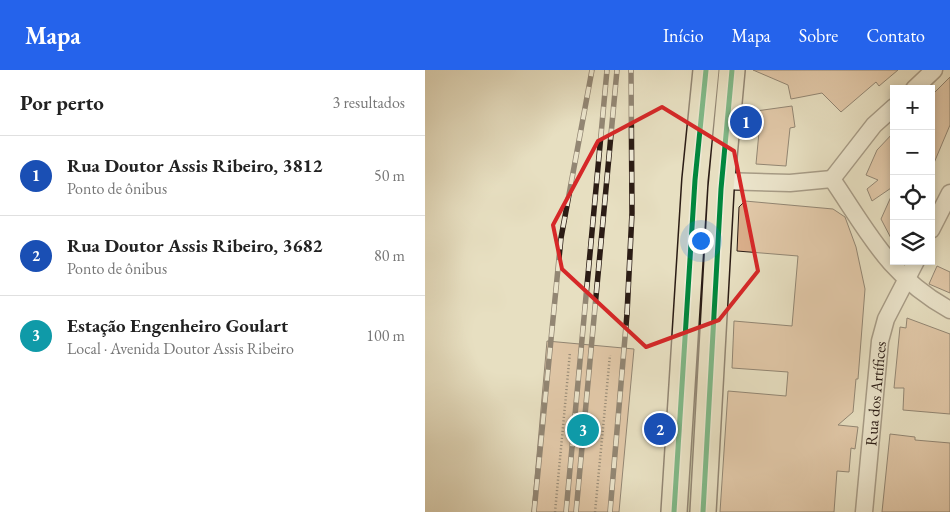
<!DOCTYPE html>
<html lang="pt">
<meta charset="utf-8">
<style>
body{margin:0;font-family:"EB Garamond",serif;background:#f6f6f6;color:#222}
.controls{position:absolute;right:15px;top:15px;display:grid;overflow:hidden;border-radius:0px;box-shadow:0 2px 8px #0003}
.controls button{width:45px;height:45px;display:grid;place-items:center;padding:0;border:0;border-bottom:1px solid #e0e0e0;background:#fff;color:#222;font:25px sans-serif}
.you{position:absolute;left:275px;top:170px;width:18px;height:18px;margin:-12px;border:4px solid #fff;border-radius:50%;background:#1a73e8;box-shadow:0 0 0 8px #1a73e833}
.badge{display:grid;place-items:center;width:32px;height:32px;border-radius:50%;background:#2563eb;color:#fff;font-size:16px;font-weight:700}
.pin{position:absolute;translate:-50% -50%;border:2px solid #fff;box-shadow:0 1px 5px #0006}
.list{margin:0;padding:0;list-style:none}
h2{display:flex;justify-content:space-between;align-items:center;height:65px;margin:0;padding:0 20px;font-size:21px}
h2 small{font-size:16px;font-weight:400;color:#767676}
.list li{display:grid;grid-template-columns:32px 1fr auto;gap:15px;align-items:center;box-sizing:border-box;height:80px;padding:0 20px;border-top:1px solid #e0e0e0}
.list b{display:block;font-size:19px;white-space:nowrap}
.list p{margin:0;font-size:16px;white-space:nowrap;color:#767676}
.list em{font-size:16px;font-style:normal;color:#767676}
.icon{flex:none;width:28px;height:28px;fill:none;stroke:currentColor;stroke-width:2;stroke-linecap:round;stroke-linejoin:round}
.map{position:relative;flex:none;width:525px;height:442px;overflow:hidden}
header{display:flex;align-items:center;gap:30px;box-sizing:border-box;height:70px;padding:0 25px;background:#2563eb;color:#fff}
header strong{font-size:24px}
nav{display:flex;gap:28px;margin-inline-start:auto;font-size:18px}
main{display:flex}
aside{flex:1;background:#fff}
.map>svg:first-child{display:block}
.green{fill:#b8c191;stroke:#726e53}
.building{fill:#d9ae8a;stroke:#2b1c15}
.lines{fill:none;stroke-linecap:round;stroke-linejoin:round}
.street-casing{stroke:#5a4d40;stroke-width:19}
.primary-casing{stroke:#2b1c15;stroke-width:28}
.path{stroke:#2b1c15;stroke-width:2.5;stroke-dasharray:1 2.5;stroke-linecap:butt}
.street{stroke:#efead7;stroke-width:16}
.primary{stroke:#e7dfc1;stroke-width:25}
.rail-casing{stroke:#2b1c15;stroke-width:5.5}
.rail{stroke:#efead7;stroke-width:4;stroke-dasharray:11;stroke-linecap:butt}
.cycleway-casing{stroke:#efead7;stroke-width:8}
.cycleway{stroke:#00873e;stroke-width:5}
.marked{fill:none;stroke:#d62828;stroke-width:4;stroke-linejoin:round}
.labels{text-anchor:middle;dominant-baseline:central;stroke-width:4;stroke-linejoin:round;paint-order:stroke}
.street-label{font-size:16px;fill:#2b1c15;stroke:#efead7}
</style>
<header>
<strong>Mapa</strong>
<nav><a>Início</a><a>Mapa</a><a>Sobre</a><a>Contato</a></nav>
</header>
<main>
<aside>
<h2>Por perto<small>3 resultados</small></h2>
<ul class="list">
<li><span class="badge" style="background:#1a4fb4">1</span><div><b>Rua Doutor Assis Ribeiro, 3812</b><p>Ponto de ônibus</p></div><em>50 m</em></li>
<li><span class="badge" style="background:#1a4fb4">2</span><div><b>Rua Doutor Assis Ribeiro, 3682</b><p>Ponto de ônibus</p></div><em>80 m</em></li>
<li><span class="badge" style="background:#0f9aa8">3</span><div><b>Estação Engenheiro Goulart</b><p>Local · Avenida Doutor Assis Ribeiro</p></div><em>100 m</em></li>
</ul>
</aside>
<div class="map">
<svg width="525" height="442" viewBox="0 0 525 442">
<rect width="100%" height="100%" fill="#e7dfc1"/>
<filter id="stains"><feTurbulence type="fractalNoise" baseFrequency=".004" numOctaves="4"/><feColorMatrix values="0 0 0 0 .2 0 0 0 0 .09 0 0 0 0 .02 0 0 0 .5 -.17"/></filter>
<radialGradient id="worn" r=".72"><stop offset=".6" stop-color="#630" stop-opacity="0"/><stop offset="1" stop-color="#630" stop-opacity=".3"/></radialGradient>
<path class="green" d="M279,118H286L267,442H260Z"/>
<path class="building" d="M328,0H473L454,16L451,12L416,42L397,23L366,29L363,15Z
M525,7V55L506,100V26Z
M367,36L370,57L365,58L361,96L331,94L334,62L327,63L324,42Z
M469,62V116L447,131L442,119L453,110L441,105L452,80Z
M469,120V174L456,149Z
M320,131L408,139L420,147L431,177L440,219L433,309H431L428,342L413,355L433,357L430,379L426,378L424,402L412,401L409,442H295L303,321L361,326L363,302L307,298L309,251L367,256L373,186L312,181L314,137Z
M512,196L525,202V223L504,214Z
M482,248L525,264V344L478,340L479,318H469L475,257L481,258Z
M122,271L209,279L194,442H107Z
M465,364L490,367V370L525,373V442H457Z"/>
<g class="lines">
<defs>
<g id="street">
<path d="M489,19L509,0"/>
<path d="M407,109C445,165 464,206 525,240"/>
<path d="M407,109L449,55L469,37"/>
<path d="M296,111L365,113L407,109"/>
<path d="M506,160L525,123"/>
<path id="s1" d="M439,442L455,271L461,249L491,191"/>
</g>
<path id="primary" d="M249,442L270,110L281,0
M278,442L296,119L307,0"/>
</defs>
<use href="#street" class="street-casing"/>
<use href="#primary" class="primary-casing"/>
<path class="path" d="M130,442L145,282
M170,442L185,285"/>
<use href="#street" class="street"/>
<use href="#primary" class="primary"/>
<defs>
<path id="rail" d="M109,442L136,168L167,0
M141,442L182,0
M151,442L192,0
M185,442L202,244L207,143L206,0"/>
</defs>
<use href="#rail" class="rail-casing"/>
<use href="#rail" class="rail"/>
<defs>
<path id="cycleway" d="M249,442L270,110L281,0
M278,442L296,119L307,0"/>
</defs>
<use href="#cycleway" class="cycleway-casing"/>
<use href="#cycleway" class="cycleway"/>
</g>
<path d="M0 0H525V442H0ZM237,37L309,81L333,201L294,250L221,277L137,199L128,155L173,71Z" fill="#e7dfc1" fill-opacity=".55" fill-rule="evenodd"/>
<path class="marked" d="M237,37L309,81L333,201L294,250L221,277L137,199L128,155L173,71Z"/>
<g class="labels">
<g class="street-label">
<text stroke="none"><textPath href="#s1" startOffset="119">Rua dos Artífices</textPath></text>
</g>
</g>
<rect width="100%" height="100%" filter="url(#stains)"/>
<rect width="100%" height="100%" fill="url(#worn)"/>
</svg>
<div class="controls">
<button>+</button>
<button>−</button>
<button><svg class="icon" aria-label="locate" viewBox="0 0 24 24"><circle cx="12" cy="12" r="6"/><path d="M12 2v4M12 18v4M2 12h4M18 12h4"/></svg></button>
<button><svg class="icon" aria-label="layers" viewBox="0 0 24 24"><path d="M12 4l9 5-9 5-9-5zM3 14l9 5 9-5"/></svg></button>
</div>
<div class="you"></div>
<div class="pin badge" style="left:321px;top:52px;background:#1a4fb4">1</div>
<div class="pin badge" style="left:235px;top:359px;background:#1a4fb4">2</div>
<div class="pin badge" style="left:158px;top:360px;background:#0f9aa8">3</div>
</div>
</main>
